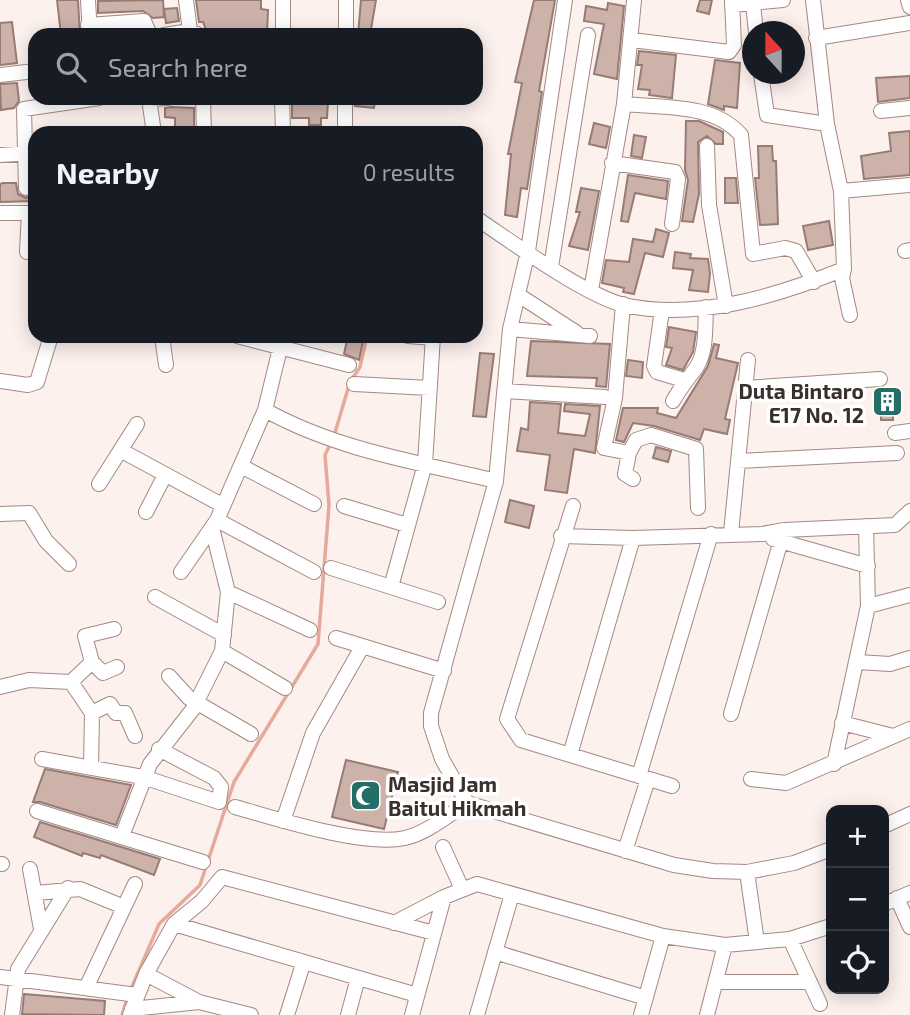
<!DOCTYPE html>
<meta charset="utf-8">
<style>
body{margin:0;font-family:"Exo 2",sans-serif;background:#242831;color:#f1f3f6}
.controls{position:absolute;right:21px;bottom:21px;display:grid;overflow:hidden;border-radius:14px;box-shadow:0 4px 18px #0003}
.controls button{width:63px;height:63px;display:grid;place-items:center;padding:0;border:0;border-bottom:2px solid #363941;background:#171b24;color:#f1f3f6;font:35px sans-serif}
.compass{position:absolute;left:742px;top:21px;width:63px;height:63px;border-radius:50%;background:#171b24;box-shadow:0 4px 18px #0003;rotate:339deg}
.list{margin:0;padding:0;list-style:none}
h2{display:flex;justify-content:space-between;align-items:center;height:91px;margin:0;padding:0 28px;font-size:30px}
h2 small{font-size:23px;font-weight:400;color:#9ea1a6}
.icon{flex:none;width:38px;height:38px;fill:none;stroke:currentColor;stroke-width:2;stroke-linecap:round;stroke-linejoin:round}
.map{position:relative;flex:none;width:910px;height:1015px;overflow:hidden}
.search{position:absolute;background:#171b24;box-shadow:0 4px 18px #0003;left:28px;top:28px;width:455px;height:77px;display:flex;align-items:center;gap:18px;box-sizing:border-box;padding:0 24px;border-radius:21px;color:#9ea1a6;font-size:26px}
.panel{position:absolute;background:#171b24;box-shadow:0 4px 18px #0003;left:28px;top:126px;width:455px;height:217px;border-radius:21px}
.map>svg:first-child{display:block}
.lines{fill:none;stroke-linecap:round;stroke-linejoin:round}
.stream{stroke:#e5aa99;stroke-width:3.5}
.building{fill:#cdb2aa;stroke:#967c75;stroke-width:2}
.minor-casing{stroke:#a38982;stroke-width:16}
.minor{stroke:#fff;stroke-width:14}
.labels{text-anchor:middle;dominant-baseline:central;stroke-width:7;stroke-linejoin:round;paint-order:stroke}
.poi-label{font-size:21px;font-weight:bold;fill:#392f2c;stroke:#fff;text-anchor:end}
</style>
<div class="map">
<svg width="910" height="1015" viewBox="0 0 910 1015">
<rect width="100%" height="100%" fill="#fdf1ee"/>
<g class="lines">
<path class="stream" d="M334,436L350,382L360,367L367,336
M131,989L159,924L200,885L234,782L318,644L329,505L325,455L331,443
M122,1015L128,996"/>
</g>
<path class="building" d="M57,0H78L80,35H61Z
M163,0L164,17L153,18L143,11L98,13V1Z
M196,0H261V9L268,10L267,35H208L203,22H199Z
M361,0H376L370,35H358Z
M534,0H555L539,91L542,92L527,189L521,188L517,217L505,215L511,154H508L522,83L515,82Z
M700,0H712L709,14L697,11Z
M608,3L624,6L617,79L594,74L604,24L584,21L586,6L607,10Z
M177,8L179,21L166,23L164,9Z
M12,22L17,63L0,65V23Z
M639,51L676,55L672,98L649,95L650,90L638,89L642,65H637Z
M715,60L740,63L737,108L724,106V110L708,104Z
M910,76V98L878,102L876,78Z
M17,83L19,101L14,108L1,110L0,84Z
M355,98H375L374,108L355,106Z
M292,101H328L327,118H321V125H309V118H292Z
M171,107L194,108V133H175V118L165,117V108Z
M686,121H699L723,132V144H716L707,136L698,142L699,194L693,222L682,221L688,180L685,170Z
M594,123L610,127L606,148L589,144Z
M910,131V175L864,179L861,156L891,151L889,133Z
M634,135L646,137L642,158L631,156Z
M758,146H772L773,161H776L778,224L760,225L755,178H759Z
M628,175L668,181L666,199L635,193L628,222L621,221Z
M725,178H736L738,203H725Z
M3,183H16L18,194L26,198L35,191V201L0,202V184Z
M581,188L599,191L588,250L569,246L580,212H576Z
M829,221L833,245L808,250L803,226Z
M656,229L669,233L663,257L645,253L634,294L623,292L624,288L602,283L606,260L629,262L633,239L653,242Z
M675,252L691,254L690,258L708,259L710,273L708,292L689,290L693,270L673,268Z
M669,327L696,332L693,352L683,370L666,365L672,348L666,347Z
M348,336H364L359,360L344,354Z
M531,341L610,344L606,387L596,386L597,378L527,376Z
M714,344L719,345L716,358L738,363L725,419L730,420L727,434L704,429L700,440L654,426L633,423L624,442L616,440L623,408H658L657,413L676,418L708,366Z
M480,353L494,354L486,417L473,416Z
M628,360L643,362L642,378L626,376Z
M893,396V420H881V397Z
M530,402L561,404L558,433L585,436L590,414L564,411L565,404L600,406L595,453L574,449L567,493L545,490L550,455L517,451L521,428L528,430Z
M656,447L671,451L668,462L653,458Z
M510,500L534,506L529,528L505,522Z
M346,760L398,772L384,829L332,817Z
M45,769L131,785L116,825L40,802H33Z
M40,822L160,859L154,875L101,855L100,858L83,853L82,856L34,837Z
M24,994L105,1001L104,1015L22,1014Z"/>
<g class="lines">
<defs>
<path id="minor" d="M88,0L90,35
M186,0L190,31L199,35
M565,0L528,251L510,329L496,481L431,713V726L442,759L467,803L674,865L713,871L747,872L794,863L831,849
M813,0L827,124L841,191
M908,0L910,7
M753,4L756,32
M732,5L783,0
M88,25L144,21L150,35
M164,35L190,31
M283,35V0
M346,35V0
M816,38L910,23
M632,40L729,52L734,45L732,0
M761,74L767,115L827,124
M0,75L35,71
M203,98L204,133
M282,98L283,133
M624,104C663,108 713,103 741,135L753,254L785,248L796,251L814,282
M881,111L910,108
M154,133L149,99L168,98
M342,133L345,127V98
M707,146L709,205L726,306
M0,155L35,153
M612,163L675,172L678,179L672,224
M26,188L24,109L99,98
M0,213H29L27,252
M476,218C512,242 584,295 624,305C696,321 777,296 844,269L841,191L910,185
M905,251L910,250
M551,267L588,35
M844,269L842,278L850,315
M591,290L624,104L634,0
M520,296L577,333
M623,304L615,398L604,448L629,453L636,440L651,435L696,449L698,508
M662,310L654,366L657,372L684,380
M510,329L590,336
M162,336L166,365
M237,336L349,365
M408,336L433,338
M0,381L28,385L37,382L51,336
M354,384L430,388
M745,388L880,379
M505,391L605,397
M673,401C680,388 687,380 696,368C707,352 705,326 706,307
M265,410C337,450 417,462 496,481
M895,433L910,431
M122,451L222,505
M629,453L625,474L633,479
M738,461L897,453
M241,466L314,504
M99,484L137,424
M344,506L407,525
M573,506L507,719L521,740L672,786
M146,512L165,475
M0,514L29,513L46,541L69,564
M217,520L314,572
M731,533L748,360
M561,536L633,538L762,534L784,530L895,525L910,511
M773,539L868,566
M331,568L438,602
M181,572L217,520L265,410L283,336
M391,587L425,464L433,336
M228,592L310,630
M155,597L224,635
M868,606L910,595
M336,638L444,671
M222,651L285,688
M92,662L103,673L117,667
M858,662L890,664L910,658
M169,676L189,698L251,734
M71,682L92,662L85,636L114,629
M0,687L29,680L71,682L92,713L91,768
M92,713L110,704L116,713H125L135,736
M731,714L784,530
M842,723L893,736
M570,755L633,538
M42,759L143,777L219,802L221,787L214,778L159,749
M834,764L868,606L866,526
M639,776L711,534
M751,779L786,783L910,729
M235,807C277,819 364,847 405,838C427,833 448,815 467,803
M37,811L203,862
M283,821L313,733L362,647
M884,826L910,814
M122,836L150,764L193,709L222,651L228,592L212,528
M443,847L462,889
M625,851L648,779
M0,864H2
M30,869L41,929
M747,872L757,942
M36,893L80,889L124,907
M897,898L910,927
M884,904L910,893
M394,923L444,897L477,884L663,936L725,945L790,939L831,926
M174,924L417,995
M790,939L820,1004
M495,952L646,998
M146,974L199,1002L251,1015
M0,977L137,995
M716,982H810
M86,988L135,884
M132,1009L199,1002
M12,1015L18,969L68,888
M130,1015L146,974L174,924L202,901L222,877L434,933
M287,1015L303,964
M348,1015L358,978
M412,1015L444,897
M477,1015L512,894
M641,1015L663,936
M707,1015L725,945"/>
</defs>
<use href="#minor" class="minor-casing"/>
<use href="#minor" class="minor"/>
</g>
<defs>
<symbol id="building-square" viewBox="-11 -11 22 22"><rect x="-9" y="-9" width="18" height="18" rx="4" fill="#246e67" stroke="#fff"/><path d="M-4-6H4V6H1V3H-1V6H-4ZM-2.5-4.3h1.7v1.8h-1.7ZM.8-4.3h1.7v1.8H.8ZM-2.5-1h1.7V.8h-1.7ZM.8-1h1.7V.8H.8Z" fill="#fff"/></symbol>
<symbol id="mosque-square" viewBox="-11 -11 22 22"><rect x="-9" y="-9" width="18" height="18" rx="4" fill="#246e67" stroke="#fff"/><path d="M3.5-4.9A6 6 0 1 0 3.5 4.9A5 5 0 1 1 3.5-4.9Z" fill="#fff"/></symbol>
</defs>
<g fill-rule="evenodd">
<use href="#building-square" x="870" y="384" width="35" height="35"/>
<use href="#mosque-square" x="348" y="778" width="35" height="35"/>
</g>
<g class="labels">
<g class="poi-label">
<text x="864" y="390">Duta Bintaro<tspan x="864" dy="24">E17 No. 12</tspan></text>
<text x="388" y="783" text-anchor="start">Masjid Jam<tspan x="388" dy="24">Baitul Hikmah</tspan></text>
</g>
</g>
</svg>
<div class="controls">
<button>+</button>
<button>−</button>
<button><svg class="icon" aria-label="locate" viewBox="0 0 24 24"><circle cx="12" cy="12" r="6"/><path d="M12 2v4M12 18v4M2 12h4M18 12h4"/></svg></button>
</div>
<svg class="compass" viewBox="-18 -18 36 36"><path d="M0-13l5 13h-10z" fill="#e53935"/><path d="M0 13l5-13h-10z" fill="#9ea1a6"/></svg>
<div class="search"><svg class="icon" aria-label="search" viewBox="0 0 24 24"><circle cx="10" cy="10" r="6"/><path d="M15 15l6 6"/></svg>Search here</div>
<section class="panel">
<h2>Nearby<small>0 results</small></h2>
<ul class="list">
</ul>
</section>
</div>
